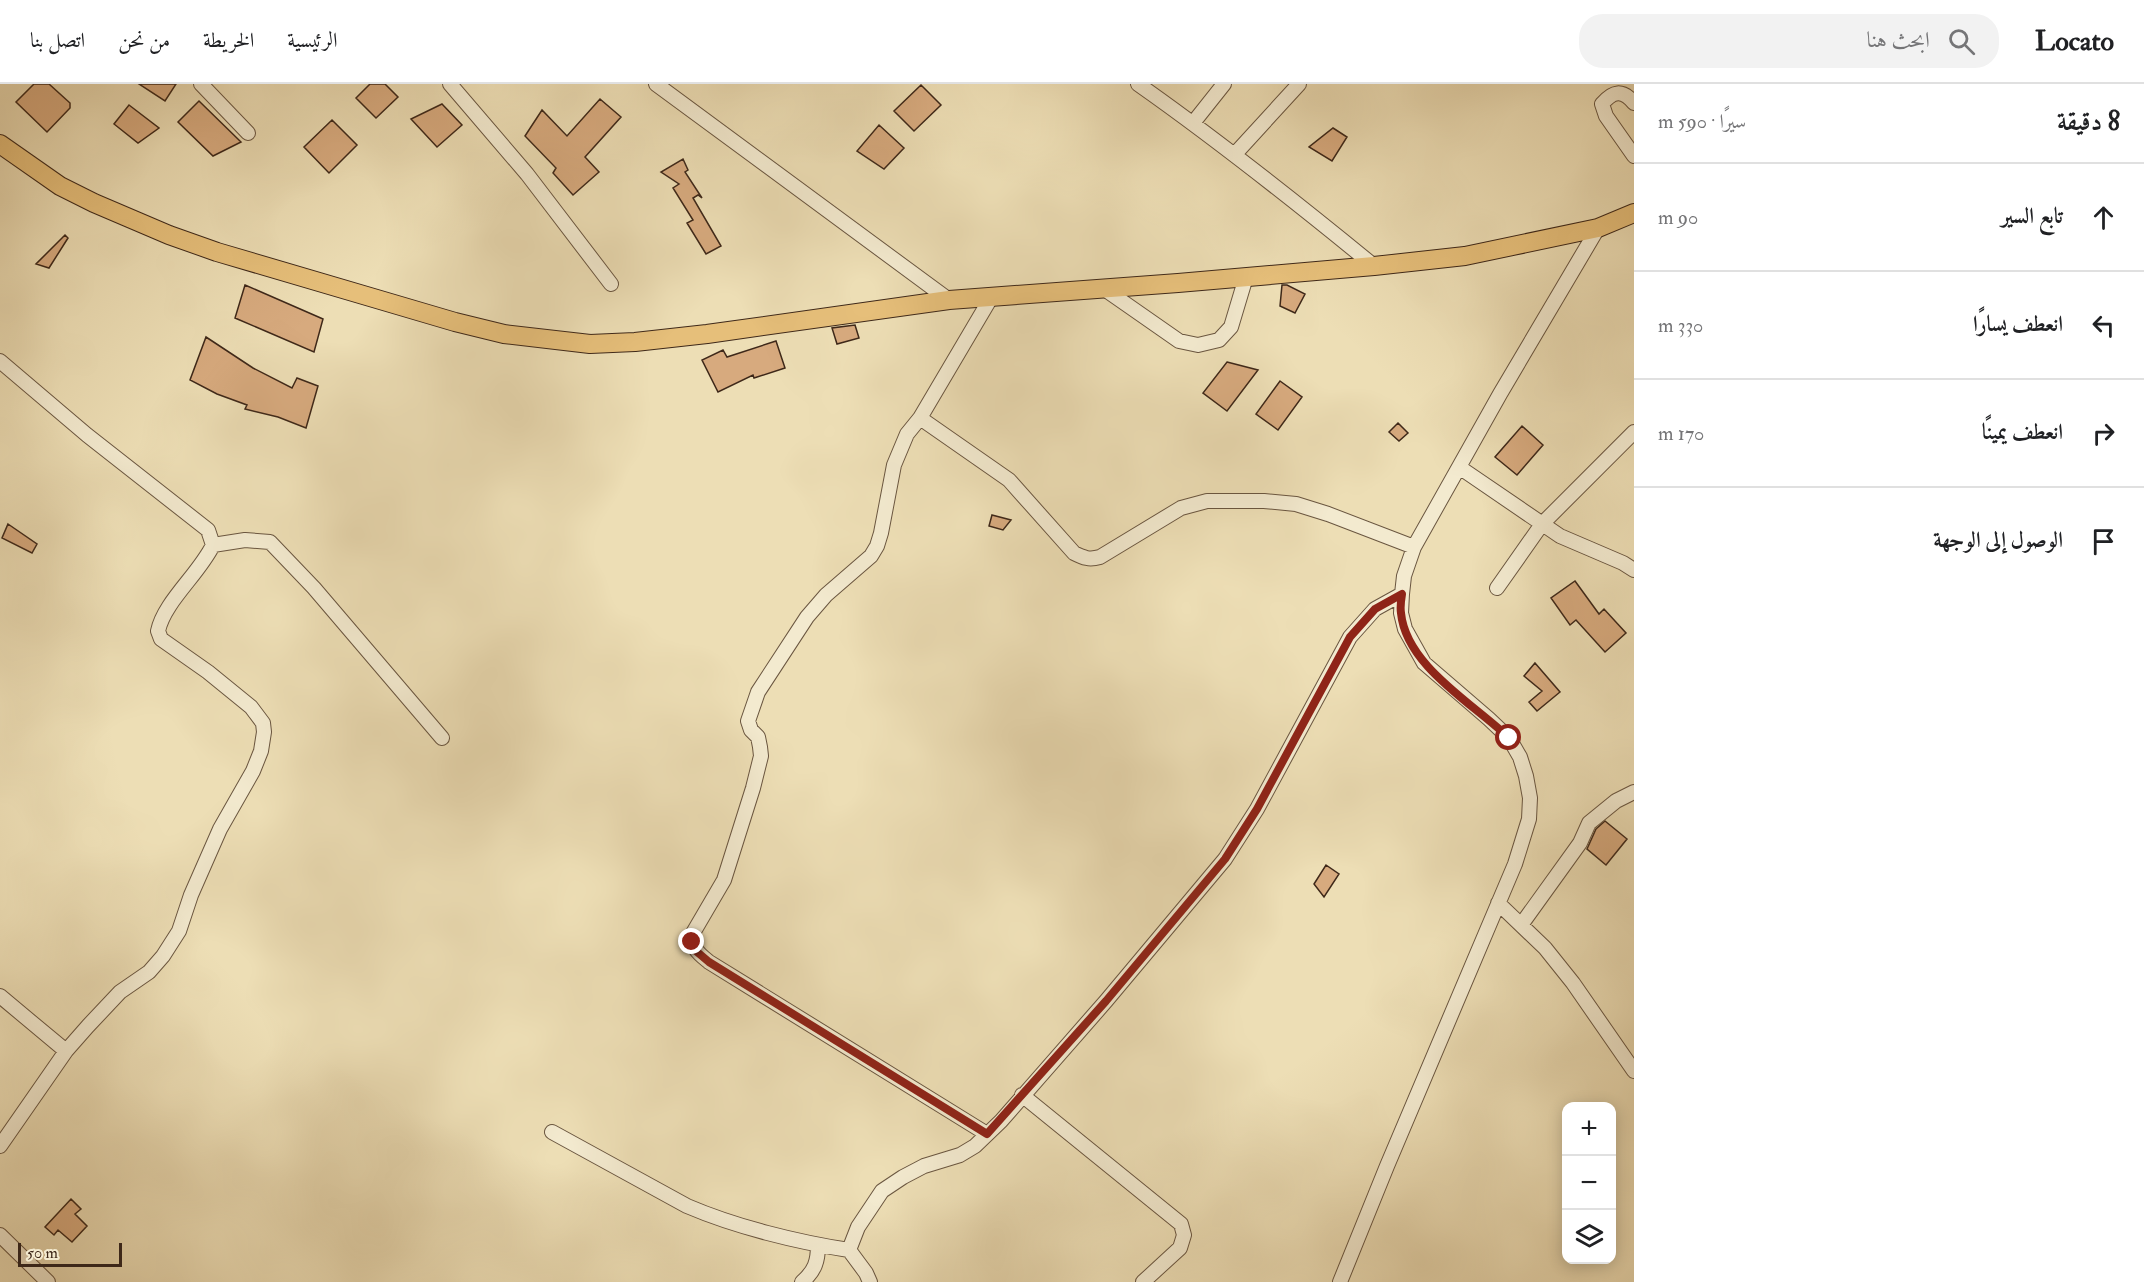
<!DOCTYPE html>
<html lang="ar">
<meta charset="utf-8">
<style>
body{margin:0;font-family:"IM FELL Double Pica",Amiri,serif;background:#f2f2f2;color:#202124;direction:rtl}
.controls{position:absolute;right:18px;bottom:18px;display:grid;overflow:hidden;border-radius:12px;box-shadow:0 3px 15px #0003}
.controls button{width:54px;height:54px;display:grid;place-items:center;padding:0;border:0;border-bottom:2px solid #e0e0e0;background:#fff;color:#202124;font:30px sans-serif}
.scale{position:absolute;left:18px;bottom:15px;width:104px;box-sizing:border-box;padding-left:6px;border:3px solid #3e2819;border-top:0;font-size:16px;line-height:21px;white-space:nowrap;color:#3e2819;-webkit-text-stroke:4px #f3eacf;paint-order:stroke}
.stop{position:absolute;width:18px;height:18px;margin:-14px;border:4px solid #8f2418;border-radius:50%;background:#fff}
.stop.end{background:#8f2418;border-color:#fff;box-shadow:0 2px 6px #0008}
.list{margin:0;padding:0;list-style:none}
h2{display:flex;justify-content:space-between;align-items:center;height:78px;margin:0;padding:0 24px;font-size:26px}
h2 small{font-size:20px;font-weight:400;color:#757577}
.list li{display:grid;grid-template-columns:39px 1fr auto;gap:18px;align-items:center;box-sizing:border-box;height:108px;padding:0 24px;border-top:2px solid #e0e0e0}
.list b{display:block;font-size:22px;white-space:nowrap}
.list em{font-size:20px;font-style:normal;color:#757577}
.icon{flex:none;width:33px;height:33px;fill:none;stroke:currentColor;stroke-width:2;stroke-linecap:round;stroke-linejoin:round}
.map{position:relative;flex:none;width:1634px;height:1198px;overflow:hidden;direction:ltr}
header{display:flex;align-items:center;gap:36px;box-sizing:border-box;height:84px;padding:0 30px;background:#fff;border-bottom:2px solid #e0e0e0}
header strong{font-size:28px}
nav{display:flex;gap:33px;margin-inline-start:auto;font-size:21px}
.search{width:420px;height:54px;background:#f2f2f2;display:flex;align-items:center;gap:15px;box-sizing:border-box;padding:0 21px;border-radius:24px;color:#757577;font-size:22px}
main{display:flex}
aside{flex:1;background:#fff}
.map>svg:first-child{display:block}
.building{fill:#d7aa7e;stroke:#3e2819;stroke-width:1.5}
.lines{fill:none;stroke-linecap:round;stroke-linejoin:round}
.minor-casing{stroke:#6a5640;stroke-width:16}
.major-casing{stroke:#3e2819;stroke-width:20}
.minor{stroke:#f3eacf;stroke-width:14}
.major{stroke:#e6bf7a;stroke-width:18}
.route{stroke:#8f2418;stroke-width:8}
</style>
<header>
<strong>Locato</strong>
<div class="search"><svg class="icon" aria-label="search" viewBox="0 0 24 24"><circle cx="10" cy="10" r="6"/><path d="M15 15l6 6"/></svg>ابحث هنا</div>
<nav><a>الرئيسية</a><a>الخريطة</a><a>من نحن</a><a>اتصل بنا</a></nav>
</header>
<main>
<aside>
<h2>8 دقيقة<small>سيرًا · 590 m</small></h2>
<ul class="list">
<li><svg class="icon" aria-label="ahead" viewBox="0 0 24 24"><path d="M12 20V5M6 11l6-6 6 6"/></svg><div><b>تابع السير</b></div><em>90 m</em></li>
<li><svg class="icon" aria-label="left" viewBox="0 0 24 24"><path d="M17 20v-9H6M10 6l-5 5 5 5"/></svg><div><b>انعطف يسارًا</b></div><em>330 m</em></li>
<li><svg class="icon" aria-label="right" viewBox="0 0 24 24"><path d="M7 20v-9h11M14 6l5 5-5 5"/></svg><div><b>انعطف يمينًا</b></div><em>170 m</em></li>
<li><svg class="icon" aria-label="arrive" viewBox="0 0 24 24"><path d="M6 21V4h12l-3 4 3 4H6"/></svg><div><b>الوصول إلى الوجهة</b></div></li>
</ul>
</aside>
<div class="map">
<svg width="1634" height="1198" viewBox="0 0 1634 1198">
<rect width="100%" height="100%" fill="#eddeb5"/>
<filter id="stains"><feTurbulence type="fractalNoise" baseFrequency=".00333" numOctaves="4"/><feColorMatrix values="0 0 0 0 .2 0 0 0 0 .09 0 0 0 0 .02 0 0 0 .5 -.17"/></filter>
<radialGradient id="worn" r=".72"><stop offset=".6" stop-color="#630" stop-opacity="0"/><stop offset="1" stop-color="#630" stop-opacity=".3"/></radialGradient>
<path class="building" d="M34,0H49L70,19V24L47,48L16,18Z
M139,0H176L165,17Z
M370,0H385L398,13L376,34L356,14Z
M921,1L941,21L914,47L894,27Z
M600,15L621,33L585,73L599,88L573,111L553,89L556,84L525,52L542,26L567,52Z
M199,17L241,58L213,72L178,38Z
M442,20L462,41L437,63L411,35Z
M129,21L159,44L138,59L114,40Z
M332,36L357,61L329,89L304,63Z
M879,41L904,64L884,85L857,67Z
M1333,44L1347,53L1332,77L1309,63Z
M683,75L688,86L685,88L702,114L698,111L693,114L721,162L706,170L687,139L693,136L673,104L679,100L661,88Z
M65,151L68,154L49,184L36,180Z
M245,201L323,235L314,268L235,234Z
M1282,201H1287L1305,210L1295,229L1280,222Z
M855,241L859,254L837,260L832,244Z
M206,253L253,284L292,304L297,294L318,302L306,344L278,333L245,325L247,321L217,310L190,296Z
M776,257L785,284L754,294L753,291L718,308L702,276L723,266L727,273Z
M1227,278L1258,286L1227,327L1203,309Z
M1280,297L1302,313L1278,346L1256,330Z
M1398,339L1408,349L1399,357L1389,348Z
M1522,342L1543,361L1517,391L1495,373Z
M992,431L1011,436L1003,446L989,442Z
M8,440L37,460L32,469L2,454Z
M1575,497L1599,530L1604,525L1626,549L1605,568L1576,536L1570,541L1551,514Z
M1535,579L1560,608L1537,627L1529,618L1542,607L1524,592Z
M1605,737L1627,755L1606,781L1587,765L1596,745Z
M1326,781L1339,790L1324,813L1314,800Z
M71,1115L81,1125L75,1130L87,1142L72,1158L58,1146L54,1151L45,1143Z"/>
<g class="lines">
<defs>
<path id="minor" d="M201,0L248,49
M450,0L527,90L611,200
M656,0L949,216
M1138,0C1219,57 1297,119 1374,182
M1634,19C1622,5 1613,7 1602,20L1606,32L1634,72
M1193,39L1224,0
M1235,70L1299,0
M1103,204L1179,257L1198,261L1219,256L1231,243L1246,193
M0,277L87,351L208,446L213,461C199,490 164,518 158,547L161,555L208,588L251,623L263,639L264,648L261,667L253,687L220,745L191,811L179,847L163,872L149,888L120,908L88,942L66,967L0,1062
M920,334L1009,396L1074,469C1084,474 1089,476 1100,473L1181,424L1207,417H1264L1296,420L1328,430L1414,463
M1459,383L1560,452L1623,479L1634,486
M213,461L245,456L270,458L314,504L442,654
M1497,504L1542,440L1634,348
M1498,819L1545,864L1573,899L1634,987
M1521,841L1580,759L1589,739L1616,717L1634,708
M0,912L66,967
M1022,1011L1181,1140L1184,1151L1180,1164L1143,1198
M552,1048L687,1122C736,1143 797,1158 849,1166
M987,1050L709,878C698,869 691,864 693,849L724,796L753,704L761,672L760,663L758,653L751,646L748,637L758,608L807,533L826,511L871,472L877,462L881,449L894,381L907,350L920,334L992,212
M0,1151L48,1198
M802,1198C815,1187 818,1177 818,1161
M870,1198L866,1189L849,1166L858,1143L882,1107L903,1093L924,1082L960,1071L975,1062L1001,1037L1106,917L1225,775L1257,725L1350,553L1375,525L1402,510
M1340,1198L1387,1082L1515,780L1529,735L1530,714L1526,692L1520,673L1509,654L1489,635L1424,579L1405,545L1401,529L1402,510L1404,492L1414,463L1500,310L1598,144"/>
<path id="major" d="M0,60L60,102L94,119L169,151L217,168L455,238L504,250L590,260L635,258L707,250L949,216L1178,199L1374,182L1465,172L1598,144L1634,129"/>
</defs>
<use href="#minor" class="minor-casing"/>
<use href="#major" class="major-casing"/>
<use href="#minor" class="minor"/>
<use href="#major" class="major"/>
</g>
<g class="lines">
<path class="route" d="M692,858L696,867L709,878L987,1050L1106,917L1225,775L1257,725L1350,553L1375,525L1402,510C1401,516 1400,523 1401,529C1406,582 1474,620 1509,654"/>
</g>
<rect width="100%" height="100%" filter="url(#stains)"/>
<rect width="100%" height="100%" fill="url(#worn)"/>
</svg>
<div class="controls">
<button>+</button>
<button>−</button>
<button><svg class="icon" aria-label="layers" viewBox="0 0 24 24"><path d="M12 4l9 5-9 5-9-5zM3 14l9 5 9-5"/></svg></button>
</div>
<div class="scale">50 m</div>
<div class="stop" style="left:1509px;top:654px"></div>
<div class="stop end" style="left:692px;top:858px"></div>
</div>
</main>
